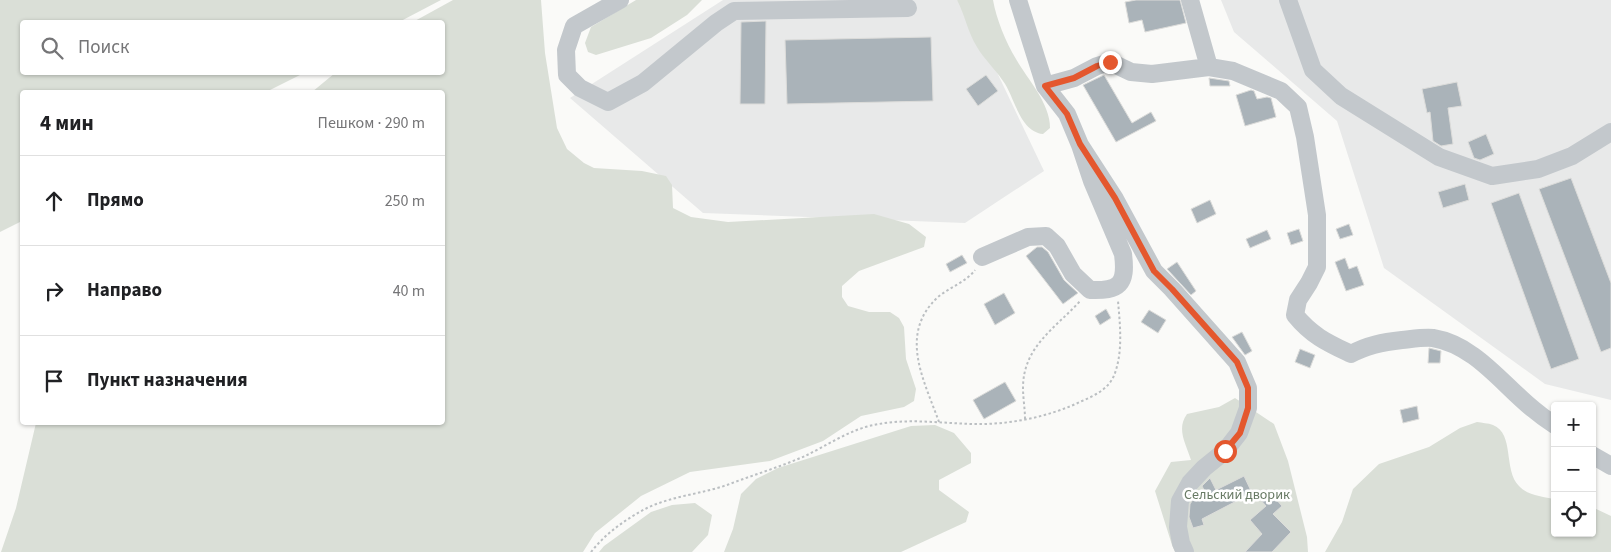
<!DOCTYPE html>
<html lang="ru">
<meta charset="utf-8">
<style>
body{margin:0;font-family:"Source Sans 3",sans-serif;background:#f6f6f6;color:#202124}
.controls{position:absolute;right:15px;bottom:15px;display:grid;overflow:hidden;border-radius:5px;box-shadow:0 1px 4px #0004}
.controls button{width:45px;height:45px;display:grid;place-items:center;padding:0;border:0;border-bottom:1px solid #e0e0e0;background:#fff;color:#202124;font:25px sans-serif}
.stop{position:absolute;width:15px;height:15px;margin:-11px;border:4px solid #e4572e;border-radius:50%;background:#fff}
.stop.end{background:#e4572e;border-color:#fff;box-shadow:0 1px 5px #0008}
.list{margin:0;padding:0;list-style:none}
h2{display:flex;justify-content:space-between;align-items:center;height:65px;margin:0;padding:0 20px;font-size:21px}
h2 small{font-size:16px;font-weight:400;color:#757577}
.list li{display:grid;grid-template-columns:32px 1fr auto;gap:15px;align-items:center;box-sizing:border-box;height:90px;padding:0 20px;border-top:1px solid #e0e0e0}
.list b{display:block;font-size:19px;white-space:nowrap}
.list em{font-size:16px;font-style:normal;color:#757577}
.icon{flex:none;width:28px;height:28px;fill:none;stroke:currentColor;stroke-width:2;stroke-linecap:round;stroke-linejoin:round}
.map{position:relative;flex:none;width:1611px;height:552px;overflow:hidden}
.search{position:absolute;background:#fff;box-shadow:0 1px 4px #0004;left:20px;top:20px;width:425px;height:55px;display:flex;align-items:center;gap:12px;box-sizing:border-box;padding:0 18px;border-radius:5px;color:#757577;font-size:19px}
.panel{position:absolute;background:#fff;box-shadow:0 1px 4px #0004;left:20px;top:90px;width:425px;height:335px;border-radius:5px}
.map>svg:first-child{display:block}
.built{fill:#e8e9e9}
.green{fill:#dadfd7}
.building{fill:#aab3b9;stroke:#dcdcda}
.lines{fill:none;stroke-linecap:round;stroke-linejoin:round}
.path{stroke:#bbbfc2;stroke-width:2;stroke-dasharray:2.5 2.5;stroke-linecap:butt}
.minor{stroke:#c3c8cc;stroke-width:18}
.route{stroke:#e4572e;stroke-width:6}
.labels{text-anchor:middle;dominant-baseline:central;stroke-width:5;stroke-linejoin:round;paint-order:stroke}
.park-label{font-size:14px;fill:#687a64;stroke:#fff}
</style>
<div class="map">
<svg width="1611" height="552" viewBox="0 0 1611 552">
<rect width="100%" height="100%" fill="#fafaf8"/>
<path class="built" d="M723,0H957L973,22L1044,171L965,223L703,213L570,98Z
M1221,0H1611V400L1545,384L1384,268L1337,121L1234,32Z"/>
<path class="green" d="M0,0H441L399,22H22V72L304,73L266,92H22V221L0,232Z
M453,0H541L545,53L557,128L567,149L584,163L594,168L642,171L666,176L672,185L673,208L691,217L728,222L874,214L909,224L926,237L924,247L859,271L842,286V297L848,306L869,312H890L899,318L904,327L906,359L916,389L914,401L904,407L861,416L823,441L770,461L690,472L641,496L595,533L583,552H1L16,508L36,423L442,422V92H312L335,73L442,72V22H413Z
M636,0H702L687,15L651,38L596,55L588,52L585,43L591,27Z
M957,0H993C996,18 1006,43 1016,59C1028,80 1050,103 1050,128L1043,134C1019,131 1015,97 1003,81C995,69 984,59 977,47C968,33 965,15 957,0Z
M1235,398L1274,424L1288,461L1307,537L1308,552H1175L1172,545L1155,491L1171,462L1191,460C1186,444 1176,429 1187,414L1219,407Z
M1477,422C1482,423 1488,423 1493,425C1515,434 1503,470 1519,486C1527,495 1543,497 1555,499V533H1592V507L1611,516V552H1325L1342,522L1353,489L1379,464L1429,447L1460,428Z
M935,425L954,433L971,453V463L939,480V490L969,512L966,522L901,552H724L733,529L741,494L756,479L778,468L911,426Z
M695,503L712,515L708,535L692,552H599L604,546L651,512L672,505Z"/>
<path class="building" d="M1136,0H1180L1186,23L1145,32L1142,20L1129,23L1125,2Z
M766,21L765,104H740L741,22Z
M931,37L933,101L787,104L785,40Z
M986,75L998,91L978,106L966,89Z
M1104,75L1132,123L1151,112L1156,121L1116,142L1083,85Z
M1209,78L1229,81L1230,86H1210Z
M1457,82L1462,106L1448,108L1453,144L1441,146L1433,141L1430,112L1427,113L1422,89Z
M1251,90L1254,91L1257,99L1267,97L1271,98L1276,117L1245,126L1236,95Z
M1486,134L1494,154L1480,160L1474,158L1468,142Z
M1571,178L1611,283V348L1601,352L1539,189Z
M1465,184L1469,200L1443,208L1438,192Z
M1519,193L1579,359L1551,369L1491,203Z
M1210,200L1216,214L1197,223L1191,209Z
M1349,224L1353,235L1340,239L1336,229Z
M1299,229L1303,241L1291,245L1287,233Z
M1267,230L1271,239L1250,248L1246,239Z
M1037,247H1042L1048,252L1064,280L1078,293L1063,304L1026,256Z
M962,255L967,263L950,272L946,264Z
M1345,258L1349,269L1357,266L1364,285L1346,291L1335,262Z
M1177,262L1196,291L1191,295L1167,269Z
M1004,293L1015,313L995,325L984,304Z
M1106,309L1111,318L1100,325L1095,316Z
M1149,310L1166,320L1158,333L1141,322Z
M1242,332L1252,351L1245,355L1232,337Z
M1429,348L1441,351L1440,363H1428Z
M1300,349L1315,355L1310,368L1295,362Z
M1005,382L1016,401L984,419L973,400Z
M1417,406L1419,419L1403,423L1400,410Z
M1244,476L1252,493L1202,519L1204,525L1193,528L1189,517L1190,504L1194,498L1206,494L1202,486L1210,478L1216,490Z
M1267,489L1282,506L1273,514L1291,532L1272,552H1245L1262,534L1250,520L1266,506L1258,497Z"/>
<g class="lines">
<path class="path" d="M1025,419C1025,409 1023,398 1023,388C1023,346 1056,328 1081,300
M939,422C924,380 898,334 938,297C950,287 966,282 975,270
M591,552C606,533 626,519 647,508C672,496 701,494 727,485C753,475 780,467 805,456C826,446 851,429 874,425C906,418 939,423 972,424C1009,425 1049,417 1082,401C1096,395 1110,388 1115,373C1123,350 1120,325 1118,301"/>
<path class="minor" d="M620,0L574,26L566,50L567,75L580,88L608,102L643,83L716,23L734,11L908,8
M1190,0L1209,67
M1288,0L1313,70L1341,96L1439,157L1492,176L1538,169L1572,156L1611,132
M1045,86L1074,78L1097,66L1110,62L1131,72L1152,74L1209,67L1233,71L1281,91L1298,107L1305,137L1317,215V267L1309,283L1298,300L1295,315C1312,336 1328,343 1351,354C1367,345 1383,342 1402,340C1412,339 1424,337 1433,338C1475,345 1502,384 1533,409C1540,415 1547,420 1555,425
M1080,145L1115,199L1154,271L1172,289L1237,362L1248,388V408L1239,433L1225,451L1204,468L1190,483L1180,501L1178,527L1181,543L1185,552
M982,257L1028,237L1046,236L1057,246L1073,274L1090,290C1119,291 1127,285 1123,254L1092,181L1080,145L1067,114L1045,86L1018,0
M1592,455L1611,466"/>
</g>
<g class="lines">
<path class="route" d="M1110,62L1097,66L1074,78L1045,86L1067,114L1080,144L1115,198L1154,271L1172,289L1237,362L1248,388V408L1240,433L1225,451"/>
</g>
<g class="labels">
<g class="park-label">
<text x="1237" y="495">Сельский дворик</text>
</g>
</g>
</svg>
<div class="controls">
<button>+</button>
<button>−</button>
<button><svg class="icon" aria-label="locate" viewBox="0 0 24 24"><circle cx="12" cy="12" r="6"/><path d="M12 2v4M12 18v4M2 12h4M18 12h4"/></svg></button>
</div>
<div class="stop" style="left:1225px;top:451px"></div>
<div class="stop end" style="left:1110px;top:62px"></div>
<div class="search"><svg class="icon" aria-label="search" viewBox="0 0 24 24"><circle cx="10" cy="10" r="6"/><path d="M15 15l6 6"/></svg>Поиск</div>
<section class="panel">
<h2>4 мин<small>Пешком · 290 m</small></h2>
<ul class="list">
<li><svg class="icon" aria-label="ahead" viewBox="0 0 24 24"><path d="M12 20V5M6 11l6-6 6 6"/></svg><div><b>Прямо</b></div><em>250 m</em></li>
<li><svg class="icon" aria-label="right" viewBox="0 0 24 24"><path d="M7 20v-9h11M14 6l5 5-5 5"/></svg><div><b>Направо</b></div><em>40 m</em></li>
<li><svg class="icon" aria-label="arrive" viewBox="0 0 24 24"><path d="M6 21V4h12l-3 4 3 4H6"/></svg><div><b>Пункт назначения</b></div></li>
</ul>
</section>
</div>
